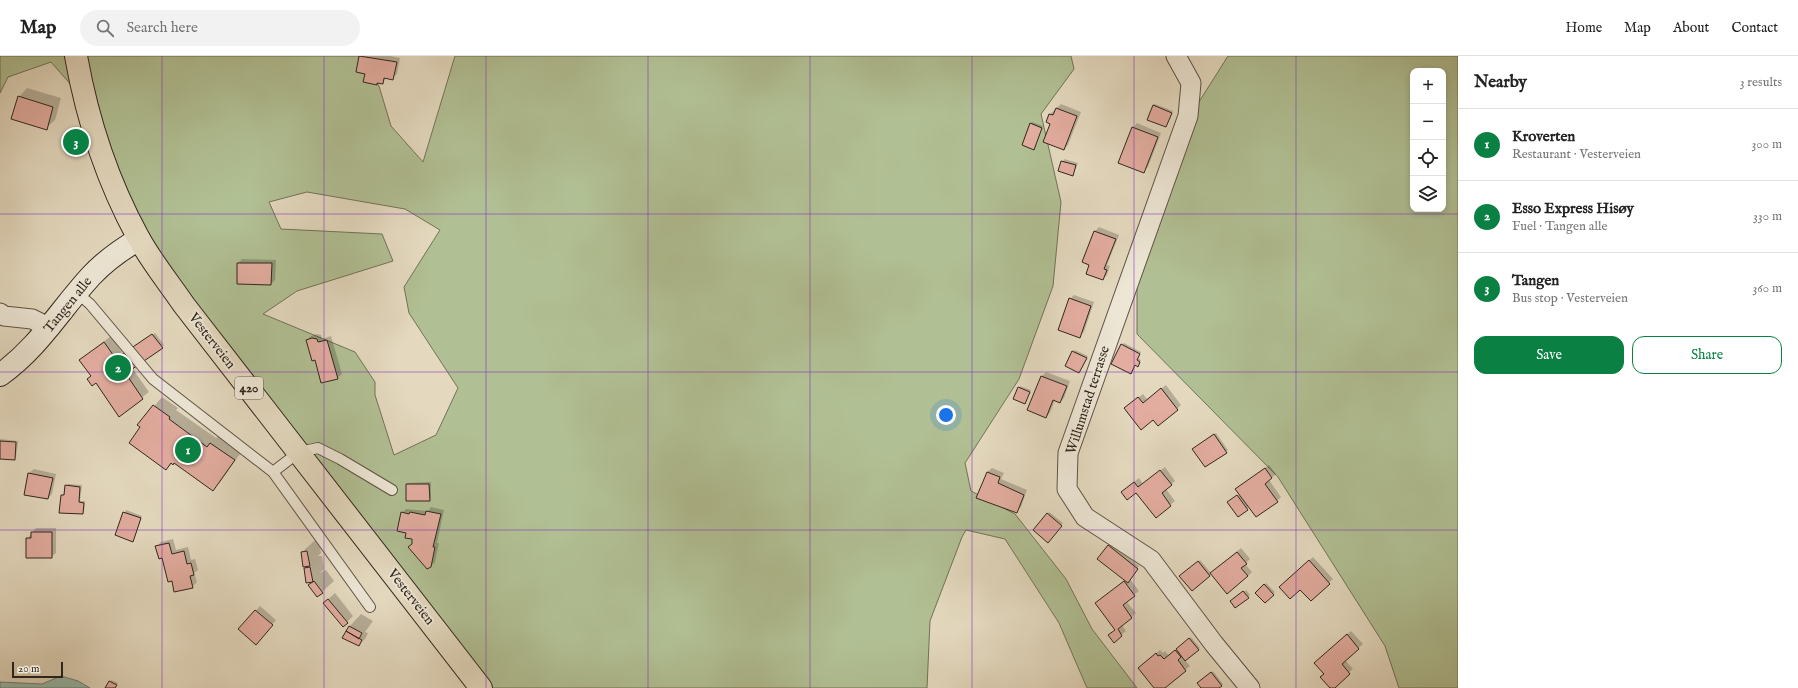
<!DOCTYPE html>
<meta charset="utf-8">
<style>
body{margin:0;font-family:"IM FELL English",serif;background:#f2f2f2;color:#222}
.controls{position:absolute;right:12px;top:12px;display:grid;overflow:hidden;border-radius:8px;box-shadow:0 2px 6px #0003}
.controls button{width:36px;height:36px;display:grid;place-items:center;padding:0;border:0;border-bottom:1px solid #e0e0e0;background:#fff;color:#222;font:20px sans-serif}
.scale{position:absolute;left:12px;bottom:10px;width:51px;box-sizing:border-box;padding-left:4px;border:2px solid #31261d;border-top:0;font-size:11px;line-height:14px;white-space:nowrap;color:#31261d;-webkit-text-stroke:3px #ede6d5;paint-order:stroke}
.you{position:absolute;left:946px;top:359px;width:14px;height:14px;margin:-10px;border:3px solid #fff;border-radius:50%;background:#1a73e8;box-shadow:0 0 0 6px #1a73e833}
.badge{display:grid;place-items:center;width:26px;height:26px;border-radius:50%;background:#0b8043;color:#fff;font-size:13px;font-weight:700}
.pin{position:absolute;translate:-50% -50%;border:2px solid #fff;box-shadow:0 1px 4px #0006}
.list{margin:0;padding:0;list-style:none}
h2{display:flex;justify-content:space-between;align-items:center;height:52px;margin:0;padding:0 16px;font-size:17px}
h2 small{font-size:13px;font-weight:400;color:#767676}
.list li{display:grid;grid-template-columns:26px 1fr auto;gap:12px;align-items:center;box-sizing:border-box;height:72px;padding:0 16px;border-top:1px solid #e0e0e0}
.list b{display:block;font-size:15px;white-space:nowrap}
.list p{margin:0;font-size:13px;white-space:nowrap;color:#767676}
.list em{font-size:13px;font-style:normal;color:#767676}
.actions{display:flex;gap:8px;padding:12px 16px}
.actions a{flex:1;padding:9px 0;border:1px solid #0b8043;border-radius:12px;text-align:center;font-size:14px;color:#0b8043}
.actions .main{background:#0b8043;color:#fff}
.icon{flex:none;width:22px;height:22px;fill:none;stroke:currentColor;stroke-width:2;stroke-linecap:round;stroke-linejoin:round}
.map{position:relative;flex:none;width:1458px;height:632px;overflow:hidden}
header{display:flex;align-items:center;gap:24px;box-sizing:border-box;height:56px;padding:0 20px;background:#fff;border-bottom:1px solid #e0e0e0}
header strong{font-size:19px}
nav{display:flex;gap:22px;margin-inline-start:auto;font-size:14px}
.search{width:280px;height:36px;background:#f2f2f2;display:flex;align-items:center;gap:10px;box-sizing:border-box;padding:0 14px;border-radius:22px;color:#767676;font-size:15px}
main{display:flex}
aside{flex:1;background:#fff}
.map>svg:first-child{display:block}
.green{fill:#b1c094;stroke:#717358;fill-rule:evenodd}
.water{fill:#96bbad;stroke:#6e7f73}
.shadow{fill:#0003}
.building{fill:#e3ada0;stroke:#31261d}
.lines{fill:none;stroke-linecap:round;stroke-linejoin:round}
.service-casing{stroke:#5e5346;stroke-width:12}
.minor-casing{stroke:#5e5346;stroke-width:21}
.secondary-casing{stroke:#31261d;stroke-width:24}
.primary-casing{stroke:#31261d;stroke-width:24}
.service{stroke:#ede6d5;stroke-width:10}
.minor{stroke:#ede6d5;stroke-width:19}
.secondary{stroke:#ede6d5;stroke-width:22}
.primary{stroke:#e4d9bf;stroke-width:22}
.grid{fill:none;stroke:#7b2cbf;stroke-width:1;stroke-opacity:0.55}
.labels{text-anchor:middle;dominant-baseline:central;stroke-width:4;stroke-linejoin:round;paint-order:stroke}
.shield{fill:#ede6d5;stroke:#696054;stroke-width:1}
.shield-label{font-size:13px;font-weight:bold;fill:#31261d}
.street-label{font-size:14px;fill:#31261d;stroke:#ede6d5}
</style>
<header>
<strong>Map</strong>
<div class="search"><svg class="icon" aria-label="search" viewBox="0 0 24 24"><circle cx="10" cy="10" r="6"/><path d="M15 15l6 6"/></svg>Search here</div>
<nav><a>Home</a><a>Map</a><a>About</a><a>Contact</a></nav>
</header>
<main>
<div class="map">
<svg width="1458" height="632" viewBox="0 0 1458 632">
<rect width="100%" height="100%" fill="#e4d9bf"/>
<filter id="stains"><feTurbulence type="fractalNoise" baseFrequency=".005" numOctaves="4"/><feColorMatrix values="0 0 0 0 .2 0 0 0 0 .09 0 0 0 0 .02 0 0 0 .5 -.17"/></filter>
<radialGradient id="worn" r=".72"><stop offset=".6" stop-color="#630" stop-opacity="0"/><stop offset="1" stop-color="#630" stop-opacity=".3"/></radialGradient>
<path class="green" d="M0,0H359L379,30L391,70L423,106L455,0H1071L1074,13L1041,58L1061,146L1053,230L1019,323L965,407L971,435L1015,458L1066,523L1092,573L1137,632H1087L1059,567L1005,483L966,474L962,481L930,565L927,632H482L289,374L112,133L80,39L51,6L8,21L0,37ZM307,136L405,153L440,174L404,231L409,257L458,332L436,379L394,399L375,339V326L355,296L263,258L297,235L393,205L382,178L281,173L269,146Z
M1228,0H1458V632H1399L1385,590L1278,421L1137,278V217L1185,68ZM1413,15H1443V153H1413Z"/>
<path class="water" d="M61,620L78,625L90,632H0V626L42,628Z"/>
<path class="shadow" d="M360,0H390L400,2L397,18L393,22L387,21L382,27L378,26L376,28L366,17L357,16Z
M27,32L61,42L55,64L46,72L19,41Z
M1061,48L1081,56L1068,89L1064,93L1051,67L1047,66L1050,58Z
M1155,48L1173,55L1166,70L1153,49Z
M1032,66L1043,70L1035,91L1031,68Z
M1137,67L1161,77L1148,111L1144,115L1133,72Z
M1064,103L1078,107L1073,119L1059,115Z
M1099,171L1119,179L1107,209L1110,210L1107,219L1103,223L1091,208L1083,205L1095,175Z
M242,203L276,204L275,224L271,228L238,207Z
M1074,239L1094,246L1084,276L1079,280L1070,243Z
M155,277L164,289L132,312L149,336L119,359L80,304L111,280L122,296L118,299L120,301Z
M317,278L321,279L322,283L331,280L342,318L337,322L316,303L307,284L311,280Z
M1124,287L1141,296L1138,302L1141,304L1139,308L1138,309L1135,308L1132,315L1122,289Z
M1075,294L1088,300L1079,316L1073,296Z
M1046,316L1070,325L1064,342L1060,346L1055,344L1050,357L1046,361L1042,320Z
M1166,329L1181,349L1177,353L1154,363L1129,348L1143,338L1147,343Z
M1020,330L1031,334L1025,346L1019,332Z
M162,341L178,352L176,354L216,382L220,379L242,395L221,425L212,434L174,406L166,413L139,368Z
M1216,377L1228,394L1226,396L1196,391Z
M0,383L18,385L16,401L14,403L0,402Z
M1269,409L1276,418L1269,424L1281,441L1277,445L1249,451L1247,453L1230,445L1240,438L1241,429Z
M1165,411L1175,425L1166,433L1175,445L1156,461L1136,435L1126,432L1139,422L1143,428Z
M992,412L1004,417L1001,423L1027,434L1021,451L1016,455L987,416Z
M34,413L56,418L52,438L48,442L29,417Z
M431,426V442L429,444L407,428L408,427Z
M68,428L82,429L80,445H85L84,455L83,457L62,439L65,437Z
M431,451L444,454L437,487H439L435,506L431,510L413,488V482L407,476L402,457L406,453L428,455Z
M126,454L142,460L133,484L116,479Z
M1049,456L1063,467L1049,484L1048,458Z
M36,472H56V497L51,501L27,483Z
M173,483L176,494L188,491L191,504L195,503L198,514L194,517L197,526L192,531L173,523L156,491L161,486Z
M319,484L321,497L318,500H322L324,513L320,517L326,514L334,525L322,536L310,529L314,524L306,526L305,512L308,510L302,496L314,485Z
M1110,488L1139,510L1130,523L1139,535L1126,545L1136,557L1122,569L1126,575L1114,585L1116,573L1101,543L1125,524L1108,489Z
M1241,492L1250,503L1245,508L1252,516L1248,520L1212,517L1209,520L1183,519L1200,504L1211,517Z
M1313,501L1333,523L1311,544L1300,532L1284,527Z
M1266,527L1275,536L1265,546L1256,537Z
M1246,534L1250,539L1248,541L1233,544Z
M335,537L353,560L347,566L324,547Z
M260,550L276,564L260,583L239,573Z
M361,558L373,565L365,576L368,577L365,583L358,589L344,581L350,570Z
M1351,575L1363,588L1345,604L1353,613L1331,632L1320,603Z
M1191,581L1200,592L1185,604L1190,610L1164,632H1155L1143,608L1160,594L1163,597L1165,595L1169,600Z
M1213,615L1223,628L1218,632H1203L1200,625Z
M111,624L118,627L115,632H106Z"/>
<path class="building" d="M359,0L397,6L393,24L384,22L383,28L377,27V29L363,26L365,18L356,16Z
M18,40L53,51L47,74L11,63Z
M1153,49L1172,57L1166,71L1147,64Z
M1056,52L1077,60L1064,94L1043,86L1050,68L1046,66L1049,58L1053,59Z
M1030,67L1042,72L1034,94L1022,89Z
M1132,71L1158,81L1144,117L1118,107Z
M1061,105L1076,109L1073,120L1058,115Z
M1094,175L1116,183L1104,213L1107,214L1103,224L1086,218L1089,209L1082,206Z
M237,207H272L271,229L237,228Z
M1069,242L1091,250L1080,282L1058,274Z
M152,278L163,292L122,320L112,305Z
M312,282L317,283L318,286L327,284L338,323L321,327L315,304L312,305L306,284Z
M104,286L116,303L112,305L122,320L126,318L143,343L119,361L96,327L92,330L87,323L91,320L79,304Z
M1121,288L1140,298L1137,304L1140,306L1138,311L1135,309L1131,318L1111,308Z
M1072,295L1087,302L1079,317L1065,310Z
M1041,320L1067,330L1060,347L1053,344L1046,362L1027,354Z
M1018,331L1030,336L1025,348L1013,343Z
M1161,332L1178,354L1158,370L1153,364L1141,374L1124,352L1138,341L1143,347Z
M153,349L170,361L169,363L207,391L210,387L235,404L213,435L174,407L173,409L171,407L166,414L129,387L140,371L137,369Z
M1214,378L1227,397L1205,411L1192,393Z
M0,385L16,386L15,404L0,403Z
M1265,412L1272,422L1265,428L1278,446L1256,461L1235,433Z
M1160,414L1172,429L1162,437L1171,450L1156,462L1136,437L1127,444L1121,436L1134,426L1138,431Z
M987,416L1000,421L998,427L1024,439L1017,457L976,442Z
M28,417L53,422L48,443L24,439Z
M406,428H429L430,445H406Z
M65,429L80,431L79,446L84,447L83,458L59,457L61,439H64Z
M1237,439L1248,454L1238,461L1227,446Z
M426,455L441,458L433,491H435L431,511L427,513L408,491L412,488V483L405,482L406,477L397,475L401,456L409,458L410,456L425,459Z
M123,456L141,462L133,486L115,479Z
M1047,457L1062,470L1048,487L1033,474Z
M31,476H52V502H26V482H31Z
M169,487L172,498L184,495L187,508L191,507L194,519L190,520L193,532L174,536L172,525L168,526L162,502L159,503L155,490Z
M1108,489L1138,513L1128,527L1097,503Z
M307,495L310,510L303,511L301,496Z
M1237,496L1247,508L1241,512L1248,520L1227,538L1210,517Z
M1309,504L1330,528L1311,545L1300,534L1290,543L1279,531Z
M1198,505L1210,520L1192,535L1179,520Z
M310,511L313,526L306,527L304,512Z
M314,525L323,537L317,541L308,529Z
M1124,525L1135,540L1123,549L1132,562L1118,573L1122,580L1114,587L1108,579L1115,574L1095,547Z
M1264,528L1274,539L1265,547L1255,537Z
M1243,535L1249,542L1235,552L1230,545Z
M328,543L348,567L343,571L323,547Z
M255,554L273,569L256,589L238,573Z
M349,570L362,577L359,583L346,575Z
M346,575L362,584L359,590L342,582Z
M1347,578L1359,593L1342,608L1350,618L1335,632H1330L1320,621L1324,618L1314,607Z
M1189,582L1199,594L1185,605L1176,593Z
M1175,594L1181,601L1178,604L1186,615L1165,632H1154L1138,612L1156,597L1158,600L1160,599L1164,603Z
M1211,616L1222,630L1219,632H1201L1197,627Z
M109,625L117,629L115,632H105Z"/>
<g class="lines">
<defs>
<path id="service" d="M77,237L90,248L153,323L273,416L370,551
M273,416L299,396L318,392L340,403L392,434"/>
<path id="minor" d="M1176,0L1191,27L1188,60L1068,397L1067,433L1085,461L1151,504L1214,588L1250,632
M0,257L4,260L32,263L50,272"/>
<path id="secondary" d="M0,319C39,291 59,255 91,220C105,205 122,193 139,183"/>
<path id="primary" d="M76,0C87,62 108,126 138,181C151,205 169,227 184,249L481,632"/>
</defs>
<use href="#service" class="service-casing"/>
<use href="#minor" class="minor-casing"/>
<use href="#secondary" class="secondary-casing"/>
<use href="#primary" class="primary-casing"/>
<use href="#service" class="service"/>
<use href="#minor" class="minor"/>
<use href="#secondary" class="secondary"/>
<use href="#primary" class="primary"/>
</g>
<path class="grid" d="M162,0V632M324,0V632M486,0V632M648,0V632M810,0V632M972,0V632M1134,0V632M1296,0V632M0,158H1458M0,316H1458M0,474H1458"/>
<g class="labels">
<rect class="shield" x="235" y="321" width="28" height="22" rx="3"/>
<g class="shield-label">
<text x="249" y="332">420</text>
</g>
<g class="street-label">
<text transform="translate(68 249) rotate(-51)">Tangen alle</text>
<text transform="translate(212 285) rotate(52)">Vesterveien</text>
<text transform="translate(1088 344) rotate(-72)">Willumstad terrasse</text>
<text transform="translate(411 541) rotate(52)">Vesterveien</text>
</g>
</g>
<rect width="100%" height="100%" filter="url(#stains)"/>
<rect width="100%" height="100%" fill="url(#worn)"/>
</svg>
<div class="controls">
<button>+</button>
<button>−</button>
<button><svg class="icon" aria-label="locate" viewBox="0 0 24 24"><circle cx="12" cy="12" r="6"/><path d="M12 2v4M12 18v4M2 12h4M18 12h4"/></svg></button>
<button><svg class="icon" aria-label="layers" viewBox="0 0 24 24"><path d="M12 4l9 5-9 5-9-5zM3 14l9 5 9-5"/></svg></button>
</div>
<div class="scale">20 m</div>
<div class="you"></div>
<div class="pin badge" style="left:188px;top:394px">1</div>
<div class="pin badge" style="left:118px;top:312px">2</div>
<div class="pin badge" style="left:76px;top:86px">3</div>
</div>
<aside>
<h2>Nearby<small>3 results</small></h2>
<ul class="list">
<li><span class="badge">1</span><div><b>Kroverten</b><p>Restaurant · Vesterveien</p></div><em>300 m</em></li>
<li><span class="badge">2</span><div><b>Esso Express Hisøy</b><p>Fuel · Tangen alle</p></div><em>330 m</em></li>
<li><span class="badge">3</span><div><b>Tangen</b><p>Bus stop · Vesterveien</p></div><em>360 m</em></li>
</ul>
<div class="actions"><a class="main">Save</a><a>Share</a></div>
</aside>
</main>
